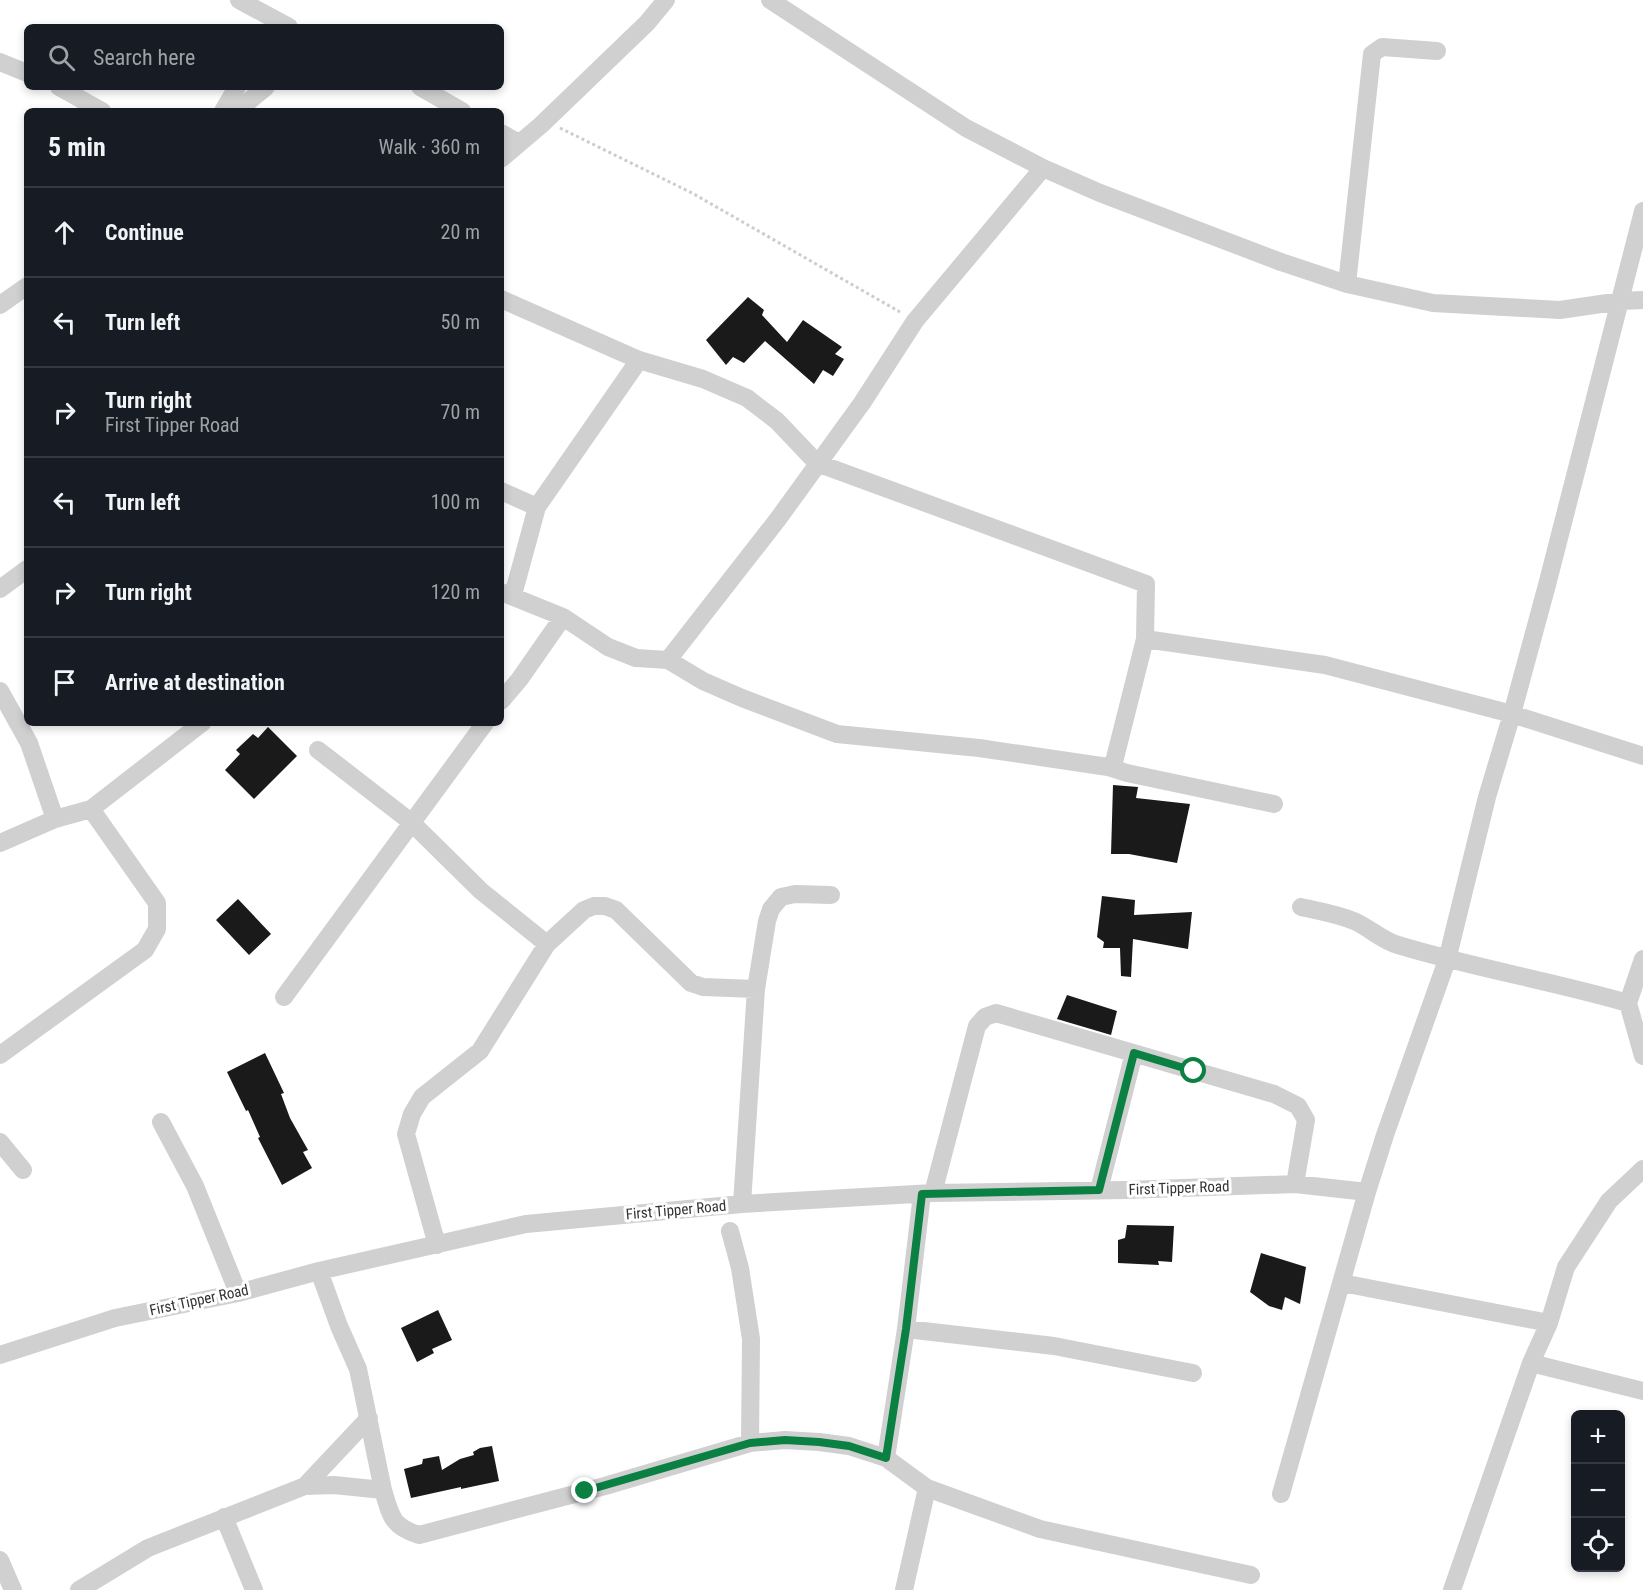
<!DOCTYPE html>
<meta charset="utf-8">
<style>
body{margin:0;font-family:"Roboto Condensed",sans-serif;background:#20242c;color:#f1f3f6}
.controls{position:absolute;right:18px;bottom:18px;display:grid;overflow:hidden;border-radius:9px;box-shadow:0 3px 9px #0003}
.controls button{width:54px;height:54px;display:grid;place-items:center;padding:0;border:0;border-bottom:2px solid #363941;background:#171b24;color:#f1f3f6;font:30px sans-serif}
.stop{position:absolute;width:18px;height:18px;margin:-14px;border:4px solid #0b8043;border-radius:50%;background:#fff}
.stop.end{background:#0b8043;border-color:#fff;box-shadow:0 2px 6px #0008}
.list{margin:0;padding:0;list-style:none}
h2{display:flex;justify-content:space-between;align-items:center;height:78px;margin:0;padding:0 24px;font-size:26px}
h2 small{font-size:20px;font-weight:400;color:#9ea1a6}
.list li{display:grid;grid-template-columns:39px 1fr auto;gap:18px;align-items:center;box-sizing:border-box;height:90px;padding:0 24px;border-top:2px solid #363941}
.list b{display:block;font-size:22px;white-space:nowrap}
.list p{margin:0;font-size:20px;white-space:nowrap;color:#9ea1a6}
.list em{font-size:20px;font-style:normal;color:#9ea1a6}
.icon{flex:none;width:33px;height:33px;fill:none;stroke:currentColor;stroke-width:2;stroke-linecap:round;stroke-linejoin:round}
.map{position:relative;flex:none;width:1643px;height:1590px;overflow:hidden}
.search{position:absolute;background:#171b24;box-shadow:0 3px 9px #0003;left:24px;top:24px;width:480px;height:66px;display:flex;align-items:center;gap:15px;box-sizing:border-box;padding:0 21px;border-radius:9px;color:#9ea1a6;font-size:22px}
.panel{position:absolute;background:#171b24;box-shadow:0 3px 9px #0003;left:24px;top:108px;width:480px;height:618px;border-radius:9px}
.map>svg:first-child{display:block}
.building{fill:#1a1a1a}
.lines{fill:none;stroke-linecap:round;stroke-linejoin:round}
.path{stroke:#cdcdcd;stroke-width:3;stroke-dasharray:3 3;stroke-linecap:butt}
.minor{stroke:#d0d0d0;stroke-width:18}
.route{stroke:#0b8043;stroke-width:8}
.labels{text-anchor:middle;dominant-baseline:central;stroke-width:6;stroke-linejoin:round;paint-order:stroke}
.street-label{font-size:15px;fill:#333;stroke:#fff}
</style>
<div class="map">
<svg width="1643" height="1590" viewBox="0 0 1643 1590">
<rect width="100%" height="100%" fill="#fff"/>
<path class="building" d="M748,297L764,310L762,315L787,342L803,320L842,347L835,354L844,359L833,376L823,370L814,384L765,341L744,363L733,357L726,365L706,340Z
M268,727L297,756L254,799L225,770L240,754L236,750L253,734L258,738Z
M1113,785L1138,787L1136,798L1190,804L1177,863L1129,854H1111Z
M1102,896L1135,900L1134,915L1192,912L1188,949L1133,939L1131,977L1121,976L1120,948H1103L1104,942L1097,937Z
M238,899L271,934L249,955L216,920Z
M1067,995L1117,1011L1111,1035L1057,1019Z
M265,1053L284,1093L281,1094L290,1118L308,1150L303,1152L312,1168L282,1185L258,1138L260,1137L248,1110L246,1111L227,1072Z
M1127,1225L1174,1226L1172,1262L1158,1261L1159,1265L1118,1263V1240L1125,1238Z
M1261,1253L1306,1267L1300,1304L1285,1297L1282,1310L1269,1306L1250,1292Z
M438,1310L452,1340L432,1349L434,1353L417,1362L401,1328Z
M492,1446L499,1481L461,1489V1487L411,1498L404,1469L422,1464L423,1459L439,1456L442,1470L460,1459L474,1455L473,1452L480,1448Z"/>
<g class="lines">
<path class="path" d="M560,128L692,193L900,312"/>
<path class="minor" d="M239,0L289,27
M770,0L966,128L1043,168L1100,193L1281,262L1347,284L1433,303L1560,310L1621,301L1643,300
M0,62L27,73
M59,87L102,111
M420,87L462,111
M223,111L237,87
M237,111L266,87
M501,133L519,143
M501,159L541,125L647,23L666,0
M1347,284L1372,54L1382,47L1437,51
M501,299L639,360L703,379L747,398L777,421L817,463L1146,584L1145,639L1114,762L1108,767L979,748L837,734L742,698L703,681L668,660L636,658L608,647L563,617L501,592
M0,305L27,286
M501,491L537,507
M0,589L27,569
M513,595L537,507L639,360
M1145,639L1325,665L1512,714L1643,756
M668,660L778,519L862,403L915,321L1043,168
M0,691L29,743L55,819
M501,701L519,680L563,617
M318,750L411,822L481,891L547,944
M1108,767L1127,773L1274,804
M0,843L55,819L91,809L202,723
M1301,907C1319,911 1337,914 1354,921C1370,928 1381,940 1398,945C1474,968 1552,981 1628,1003
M1643,959L1628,1003L1643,1056
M284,997L485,723
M0,1055L145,950L157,929V903L91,809
M161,1122L195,1186L238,1293
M0,1142L23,1170
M1099,1190L1134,1053
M933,1193L977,1026L985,1017L996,1013L1274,1094L1298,1106L1306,1120L1295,1184
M922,1194L906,1329L886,1458L927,1488L1040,1529L1251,1575
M742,1204L756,989L767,921L771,909L781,897L795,894L831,895
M730,1231L740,1268L751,1339L750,1443
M437,1245L406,1134L412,1114L422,1097L480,1051L547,944L584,910L594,906H605L616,910L691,983L703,987L756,989
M319,1271L339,1326L358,1369L383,1490
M1342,1283L1549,1323
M906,1329L1054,1346L1193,1373
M0,1355L115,1318L238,1293L319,1271L526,1224L742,1204L933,1193L1126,1190L1295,1184L1367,1192
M1531,1363L1643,1391
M305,1486L369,1418
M1281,1494L1367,1192L1385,1135L1447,960L1487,797L1512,714L1547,585L1643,211
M224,1517L254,1590
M0,1560L13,1590
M79,1590L148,1548L305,1486L334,1485L383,1490C391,1516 391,1526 419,1535L605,1486L750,1443L785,1440L819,1442L849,1446L886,1458
M904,1590L927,1488
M1452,1590L1531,1363L1549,1323L1566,1267L1609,1201L1643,1169"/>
</g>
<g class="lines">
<path class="route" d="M585,1491L750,1443L785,1440L819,1442L849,1446L886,1458L906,1329L922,1194L1099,1190L1134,1053L1194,1071"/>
</g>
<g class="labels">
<g class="street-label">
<text transform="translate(1179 1188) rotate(-2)">First Tipper Road</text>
<text transform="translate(676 1210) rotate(-5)">First Tipper Road</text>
<text transform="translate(199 1300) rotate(-12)">First Tipper Road</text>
</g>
</g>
</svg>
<div class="controls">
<button>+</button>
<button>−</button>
<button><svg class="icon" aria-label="locate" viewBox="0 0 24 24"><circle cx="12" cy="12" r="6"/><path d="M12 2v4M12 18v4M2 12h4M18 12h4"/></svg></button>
</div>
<div class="stop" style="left:1194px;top:1071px"></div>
<div class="stop end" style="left:585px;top:1491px"></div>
<div class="search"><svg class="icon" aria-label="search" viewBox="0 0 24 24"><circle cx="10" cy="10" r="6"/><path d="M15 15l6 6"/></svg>Search here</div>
<section class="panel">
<h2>5 min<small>Walk · 360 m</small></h2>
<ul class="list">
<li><svg class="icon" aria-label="ahead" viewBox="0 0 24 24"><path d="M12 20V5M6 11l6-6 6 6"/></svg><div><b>Continue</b></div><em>20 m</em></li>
<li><svg class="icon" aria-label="left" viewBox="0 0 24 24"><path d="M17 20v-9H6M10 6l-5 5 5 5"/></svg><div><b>Turn left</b></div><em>50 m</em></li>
<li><svg class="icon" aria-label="right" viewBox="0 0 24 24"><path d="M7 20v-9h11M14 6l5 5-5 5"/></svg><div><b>Turn right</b><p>First Tipper Road</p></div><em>70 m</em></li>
<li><svg class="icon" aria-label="left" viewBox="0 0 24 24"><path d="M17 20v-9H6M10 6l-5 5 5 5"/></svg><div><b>Turn left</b></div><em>100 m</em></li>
<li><svg class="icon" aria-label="right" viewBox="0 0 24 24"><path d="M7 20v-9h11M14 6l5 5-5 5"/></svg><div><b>Turn right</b></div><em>120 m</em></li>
<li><svg class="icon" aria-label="arrive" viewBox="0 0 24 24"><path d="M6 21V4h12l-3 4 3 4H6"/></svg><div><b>Arrive at destination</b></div></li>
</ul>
</section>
</div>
